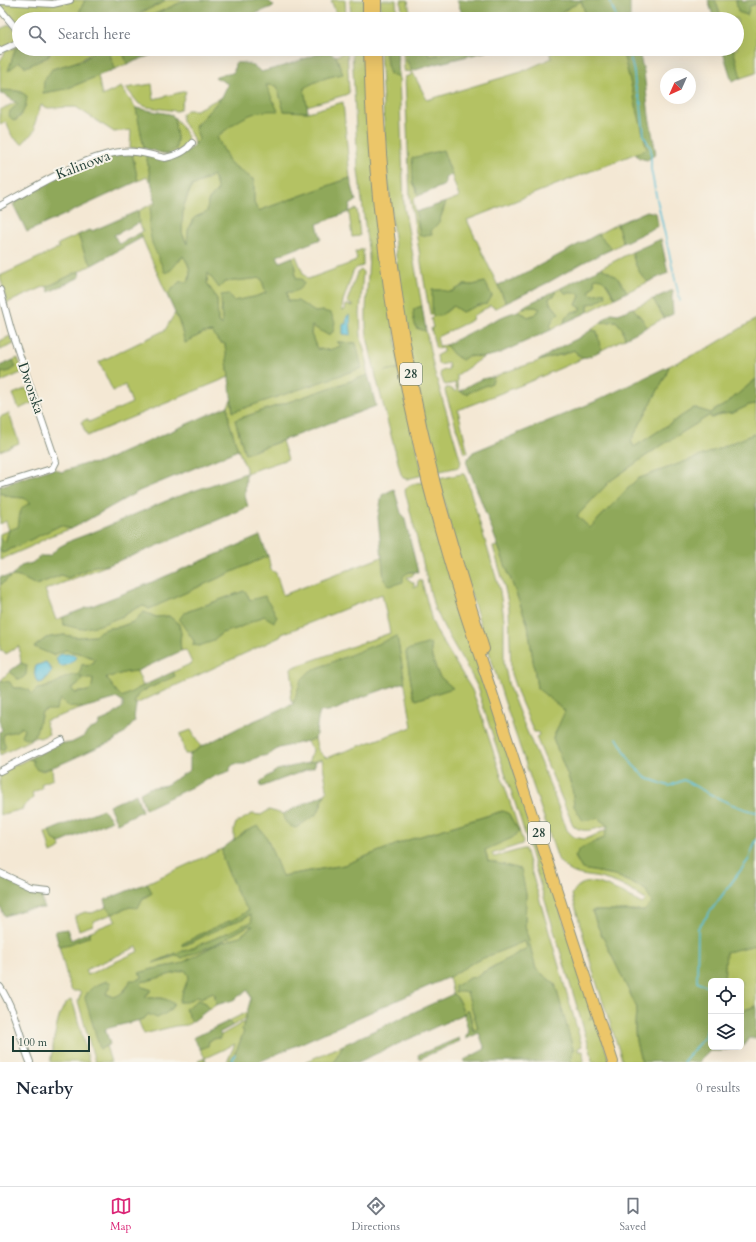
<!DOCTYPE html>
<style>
body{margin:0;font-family:Cardo,serif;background:#f2f2f3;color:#1f2937}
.controls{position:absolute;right:12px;bottom:12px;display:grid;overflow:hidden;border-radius:6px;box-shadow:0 4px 16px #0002}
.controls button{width:36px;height:36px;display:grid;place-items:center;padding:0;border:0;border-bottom:1px solid #e0e1e3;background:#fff;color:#1f2937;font:20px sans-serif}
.compass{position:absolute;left:660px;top:68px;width:36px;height:36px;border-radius:50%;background:#fff;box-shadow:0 4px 16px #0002;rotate:225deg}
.scale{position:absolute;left:12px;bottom:10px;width:78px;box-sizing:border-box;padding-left:4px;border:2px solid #1f3d34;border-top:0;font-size:11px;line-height:14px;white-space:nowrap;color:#1f3d34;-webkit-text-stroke:3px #f7f3e8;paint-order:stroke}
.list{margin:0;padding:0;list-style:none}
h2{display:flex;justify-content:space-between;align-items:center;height:52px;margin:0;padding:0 16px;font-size:17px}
h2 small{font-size:13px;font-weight:400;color:#747a83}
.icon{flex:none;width:22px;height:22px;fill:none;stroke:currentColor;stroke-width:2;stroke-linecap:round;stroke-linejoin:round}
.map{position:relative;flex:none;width:756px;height:1062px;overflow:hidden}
.search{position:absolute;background:#fff;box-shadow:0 4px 16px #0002;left:12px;right:12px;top:12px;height:44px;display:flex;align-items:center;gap:10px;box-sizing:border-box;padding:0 14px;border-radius:22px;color:#747a83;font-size:15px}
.sheet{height:124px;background:#fff}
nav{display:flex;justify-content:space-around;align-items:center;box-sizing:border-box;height:56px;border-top:1px solid #e0e1e3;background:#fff;font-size:11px;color:#747a83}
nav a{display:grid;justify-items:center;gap:2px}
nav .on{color:#db2777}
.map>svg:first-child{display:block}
.green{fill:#b4c264;stroke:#6a804c;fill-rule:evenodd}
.forest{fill:#8fa85a;stroke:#577247;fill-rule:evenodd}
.water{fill:#5bc0d8;stroke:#3d7e86}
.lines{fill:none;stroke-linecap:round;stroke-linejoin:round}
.stream{stroke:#5bc0d8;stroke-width:1.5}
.street-casing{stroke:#8a9284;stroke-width:8}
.primary-casing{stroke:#8a9284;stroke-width:12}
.street{stroke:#fff;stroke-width:6}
.primary{stroke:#ecc669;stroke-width:10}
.labels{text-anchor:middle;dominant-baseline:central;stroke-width:4;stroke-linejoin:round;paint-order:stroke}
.shield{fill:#f7f3e8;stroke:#60746a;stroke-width:1}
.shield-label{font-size:13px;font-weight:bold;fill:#1f3d34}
.street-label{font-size:14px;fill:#1f3d34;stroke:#f7f3e8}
</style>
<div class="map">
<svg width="756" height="1062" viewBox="0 0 756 1062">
<rect width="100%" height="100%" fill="#f7f3e8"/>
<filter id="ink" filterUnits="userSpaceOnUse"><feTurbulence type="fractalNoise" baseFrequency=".025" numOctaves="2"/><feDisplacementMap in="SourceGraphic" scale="8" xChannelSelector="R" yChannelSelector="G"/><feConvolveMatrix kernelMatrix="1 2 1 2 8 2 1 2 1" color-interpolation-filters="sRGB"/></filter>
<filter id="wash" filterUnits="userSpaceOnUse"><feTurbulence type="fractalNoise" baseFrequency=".012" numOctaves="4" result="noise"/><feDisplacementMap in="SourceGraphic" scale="16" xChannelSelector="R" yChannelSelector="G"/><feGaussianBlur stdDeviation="0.9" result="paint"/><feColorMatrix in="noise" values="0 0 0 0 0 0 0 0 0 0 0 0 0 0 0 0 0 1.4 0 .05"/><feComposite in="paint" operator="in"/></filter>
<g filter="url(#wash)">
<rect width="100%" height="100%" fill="#f4e8d4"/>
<path class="green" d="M30,0H85L76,19H63L64,17L58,19H19V29L0,7V2Z
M164,0H186L144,19H127L164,2Z
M331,0H345L346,19H338Z
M350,0H365V19H351Z
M380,0H396L397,19H380Z
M401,0H408L411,19H402Z
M581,0L584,9V15L588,19H554L570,7L575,5Z
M715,0H736L738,12L747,15L750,6L756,4V73L741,78L733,49H737V19H722Z
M9,25H11C15,30 21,34 17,41L0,49V29Z
M16,47L9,70L19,62L48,57L51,49H95C84,62 67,64 52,69L43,93L66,89L98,76L102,96L121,87L136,108L144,148H130L131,130L114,132L76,107L48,108L41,105L34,126L36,129L22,144L12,136L6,122L0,125V110L16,102L18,104L10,111L15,121L21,116L26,105L22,92L17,91H0V61L5,53L4,51Z
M108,49H122L127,64L115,69Z
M343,49H347L349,93L345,95L307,106L304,88C317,80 327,77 342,74L336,56L343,53Z
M352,49H365L399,368L385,371L399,369L423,475L407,479L403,478L401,474L376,377L368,341L366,327V310L369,256L358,170Z
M380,49H385L390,74L399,77L404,206L422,306L414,309L413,315L416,328L426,331L434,370L461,462L459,467L436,472L411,357L398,276L386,162Z
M403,49H405L407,61L427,100L521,72L552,58L548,49H622L647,149L467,220L506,303L496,308L489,305V307C483,309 479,313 473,316L472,320L437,337L439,346L446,345L458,358L468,356L484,357L457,375V385L459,391L462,392L492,383L494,377L505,372L555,356L562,355L574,350L579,357L584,358L524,384L458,410L468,453L464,452L445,391L446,388H450L456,392L457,390L455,383L446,385L444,384L440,373L442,371L449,369L448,363L440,365L438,364L437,355L443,352V348L438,349L436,348L435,346L431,328H433L431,319L433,317L430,314L428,304L410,197L405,77L411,75L412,72L404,71ZM443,150L459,197L446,202C440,220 439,227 420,236L413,199L418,196L416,188ZM485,282L492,296L487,304L479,305L462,312L453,306L445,313L432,290H440L451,292L464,285H473Z
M426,49H462L455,52L430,56Z
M152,84L154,99L186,91L180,110L176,111L147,107L139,104L126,88Z
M266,85L277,86L284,111L308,112L343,102L350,178L258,211L254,203V180L230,163L217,137L237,121L253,113L266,110Z
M222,97L195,126L199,139L194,145L193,138L182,121V114L186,110H196Z
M174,117C179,123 193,140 186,147C184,149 182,150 180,150C176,153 170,155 165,154L176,148L177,138Z
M132,153L146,154L149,170L150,181L147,177L138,181Z
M213,175L218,190L208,201L207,212L188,245L182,233L183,208L192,186L208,179Z
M156,202L179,262L183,256C189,265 192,272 188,282H179L167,295L140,233L143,231L139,223L138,211Z
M355,209L357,210L360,236L352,237L349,212Z
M617,224L623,243L612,249L598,234Z
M78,235L85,254L92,265L47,287L46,286L7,303L0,276L59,248L58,244Z
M363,249V266L356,268L353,272L343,301L342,310H345L346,305L353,306L354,305L348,303L347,302L357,273L361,270L363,272L360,314L361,338L368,365L366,366L368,375L235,420L245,454L282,441L288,459L246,473V468L238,450L229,421L228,406L231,400L233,412L356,343L338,342L342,346L329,350L317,349L311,334L312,326L328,335L323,311L315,312L307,308L288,301L287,292L297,279L295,275L296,268L292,257L296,256L303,273L308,279L354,262L357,259L355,252Z
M632,252C634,263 639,274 648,282L627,292L621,281L601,268Z
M207,272L225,282L261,278L266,293L254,297L233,301L221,310L223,326L218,322L217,299L207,283Z
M598,277L604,280L615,298L588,312V304L595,303L605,296L593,295L589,293L595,284L593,279Z
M561,288L565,293L578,292L580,296L576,305L581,308L579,311L572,312L568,316H566L564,323L551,330L550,326L556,309L550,303L549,298L555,295V291Z
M653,299L664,318L647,327L642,319L633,308Z
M526,305L524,308L535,307L540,309L536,314L528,317L524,314L516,312Z
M175,313L180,324L185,343L203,333L212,332L219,342L225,344L229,377L87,436L81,422L87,419L89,422L132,403L125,385L113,391L99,362L165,330Z
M756,319V379L726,404L715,410L711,413L694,408L634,447L631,441L666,375L669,366L710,347Z
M616,321L622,328L625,338L602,350L600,346L597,331L591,330L600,323Z
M10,336L14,344L0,350V341Z
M18,358L23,372L1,382V373L10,371L16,367L13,360Z
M27,388L32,403L19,409L13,394Z
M756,404V433L706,454L637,479L590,528L577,516L610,481L656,449L710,415L712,418L721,414L733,413L749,405Z
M9,413L19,443L0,451V417Z
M461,474H464L467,480L500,591L504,619V663L509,687L520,715L550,785L567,830L574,837L584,839L591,837L607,829L604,838L581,848L575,857L582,869L615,875L646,890L652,903L644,911H592L598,927L637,1008C633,1028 635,1044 642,1062H623L595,978L572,895C584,866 624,895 642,904L646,900C633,892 622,884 607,880C586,873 573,880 558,859L504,700L450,527L439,479Z
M424,482L498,720L495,722L498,721L595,1016L589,1019L595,1017L610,1062H592L591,1053L521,821L479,694L480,692C467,664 448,639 436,610L435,611L405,491C407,483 417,483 424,482Z
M0,493L11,497L24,498L31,504L18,528L9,530L5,544L0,538V534L9,530L6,521L0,524Z
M61,525L70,529L50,536L30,547L0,560V551L3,553Z
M498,546L528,625L537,688L566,711L553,738L572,787L574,806L598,818L608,826C597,828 582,835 573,825L536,737L539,735L538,732H534L519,697L511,674L509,608L504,584L493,547Z
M268,556L271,570L276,573L283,595L382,557L384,580L403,577L406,573L415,572L412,576L407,577L408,579L414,583V587H417L418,581L420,579L422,582L432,621L437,632L472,690L479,708L523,842L522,844L492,854L494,857L523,849H525L580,1039L582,1046L578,1048V1051H583L584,1062H571L573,1049L555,984L536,970L525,926L526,894L488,861L485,849L512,838L509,814L502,811L408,840L344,865L281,876L267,838L246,831L234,841V829L236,823L252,814L261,815L269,810L283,814L284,819L290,826L318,813L327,789L322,759L308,763L313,750L306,741L315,739L318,750L326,758L412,727L397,637L311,671L293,704L290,697L293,684L291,668L390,633L382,594L282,634L280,637L136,704L134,703L137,696L141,692L175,676L173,672L192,663L186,650L181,651L180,641L181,633L169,616L156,617L144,612L133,622L119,627L109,628L95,636L77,637L64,635L51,637L46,638L35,647L53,655L65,650L83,654L95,659L94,662L87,666L93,678L92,687L88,691L75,693L62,679L57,683L50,685L32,695L22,688H13L1,680L10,671L16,678L27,666L21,663L19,646L6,654L2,650L0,651V615L1,614L0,610V585L12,576C21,576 28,581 36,585L61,575L68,578L94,566L108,565L45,590L56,620L63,617L64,625L123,616L138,607L144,606L149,609ZM244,591L247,594L250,600L267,601L272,607L264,616L236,629L222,633L211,642L193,645L194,641L185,627L183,614L189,611ZM430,643L432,658L439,676L452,688L416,700L413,694L406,653ZM46,662L52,669C51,675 44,683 38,683L34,673L36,666Z
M137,671L143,686L122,697C115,692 112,683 105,678L127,672Z
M61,699L69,707L83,708L45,721L49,734L40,738L36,737L0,755V749L3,750L2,739L4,734L15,731L22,727L24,730L21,735L25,739L40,720L42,712L57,705Z
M191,730L201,747L190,754H185L180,734Z
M28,759L33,760L42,771L52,768L53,779L41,784L42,788L32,793L33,798L23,807V809L0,815V773Z
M49,831L53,839L60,843L61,848L51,853L45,832Z
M222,849C224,869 237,893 248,910L238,918L208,930L182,944L186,945L231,923L243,919L250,914L253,921C249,924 246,924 242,926C228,933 216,938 201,944C195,946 188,951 181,951L155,962L164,960L178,955L182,958L216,944L248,926L254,925L240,936L217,944L180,964L153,969L139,973L143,976L138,980L130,983L120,995L114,997L105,993L108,989L107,981C97,985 89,987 85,998L101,1049L106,1046L111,1062H95L78,1001L81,994L80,991H72L69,984L59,946L89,937L91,931L116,921L112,914L130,907L152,893L147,883ZM137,947L139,951L87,975L85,970Z
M107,907L112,914L94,921L93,925L79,930L75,919V916L85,912L92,913Z
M525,941L527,948L463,983L462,992H467L478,1028L474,1031L469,1010L464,1014L457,997L453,994L449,977L474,962Z
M756,945V1006L741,1011V981H724L726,952Z
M185,970L189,976L180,1002C190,1002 189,998 198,996C203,994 208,994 214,992L216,1005L209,1009L204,1002L185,1009L192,1022L187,1025L175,1026L144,1034L138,1020L144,1019L148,1014L153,1016L163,998H149L145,997L152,990L143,987L141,984L143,981H147Z
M71,1000L74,1006L89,1062H50C54,1048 56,1005 71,1000Z
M247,1012L245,1019L232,1026L229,1021Z
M244,1022L242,1030L244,1031L238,1047L230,1062H227L235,1044L205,1058L206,1062H199L198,1061L205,1058L200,1049L208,1046L209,1041L213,1039L220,1038L221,1035Z
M343,1045L334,1062H305Z"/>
<path class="forest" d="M85,0H164V2L127,19H76Z
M186,0H265L270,2L274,6L243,19H144Z
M457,0H482L483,1L486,0H630V19H588L584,15V9L581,1L575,5L569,7L554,19H508L506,17L503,19H464Z
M708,0H715L722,19H714Z
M736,0H742L743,2L749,0H756V4L750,6L747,15L738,12Z
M19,45V49H51L48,57L26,67L19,62L8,71L16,47Z
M95,49H108L115,69L66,89L43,93L44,81L52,69L83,60L91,54Z
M122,49H167L127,64Z
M385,49H397L399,77L390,74L387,64Z
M405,49H426L430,56L455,52L462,49H489L488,51L432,65L412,71L407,61Z
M622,49H638L644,72L649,116L656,154L647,160L639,158L635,154L647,149Z
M722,49H733L741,78L732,81Z
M326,51L336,56L343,74C326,77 318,80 304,88L308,112L284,111L277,86L266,85L278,111C251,109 237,121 217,137L230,163L254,180V203L258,211L350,178L356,201L350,205L349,212L317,224L321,239L277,256L280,262L292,257L296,268L295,275L297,279H302L304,284C299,290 295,293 287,292L288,301H298L315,312L323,311L331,313L335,322L333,332L328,335L312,326L311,334L317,349L329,350L341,346L337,342L356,343L362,368L233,412L225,344L219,342L212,332L203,333L185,343L180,324L167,295L179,282H188C192,272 190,265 183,256L171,270L165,273L152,243L149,228L151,208L156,204C152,187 149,171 146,154L161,158L189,150L199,139L195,127L222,97L228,84L215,77C221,73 227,76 234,72L235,63C246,62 253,64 261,72L287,65ZM213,175L218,190L208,201L207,212L195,217L188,230L187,244L182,233L183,208L188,194L192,186ZM208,273L219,288L225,282L261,278L266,293L254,297L233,301L229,294L221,295L222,325L218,322L217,299L207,283Z
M1,90C11,91 18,89 27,96C26,107 24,114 14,121L9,116L10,111L18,104L5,95L0,94Z
M136,108L170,114L174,117L177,138L176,149L165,154L144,148Z
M443,150L452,175L445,177V185L418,196L416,188L413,183L412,158Z
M129,152L132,153L138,181L27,232L13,204L23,196L55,178L94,160Z
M446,202L439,222L431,231L432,234L420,236L416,212Z
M138,211L139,223L114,235L119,244L140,233L143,237L92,265L85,254L78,235L89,230L92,231Z
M647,211L656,213L658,226L623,243L617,224Z
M598,234L612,249L586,261L549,282L506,303L498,285L516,278Z
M661,239L668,273L648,282C639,274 634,263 632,252Z
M601,268C616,275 619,278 627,292L615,298C610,290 605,275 594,279L595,284L591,289L589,293L593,295L604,292L606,296L595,303L588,304V312L564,323L566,316H568L572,312L579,311L581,308L576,305L580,296L578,293H565L561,288Z
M79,271L80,277L49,292L47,287Z
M485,282L492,296L487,304L479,305L462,312L453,306L440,316H434L432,314V290H440L451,292L464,285H473Z
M673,290L672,297L673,314L664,318L653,299Z
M555,291V295L549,298L550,303L559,313C554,318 549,322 551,330L498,354L484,357L468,356L462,360L453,354L446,345C457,339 509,311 517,312C521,312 525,315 528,317L536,314L540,309L535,307L523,308L526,305Z
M422,306L426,331L416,328L413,315L414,309Z
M633,308L642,319L647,327L625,338L622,328L616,321L600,323L611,313L618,314Z
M591,330L597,331L600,346L602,350C589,356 584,363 574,350C562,355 550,357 538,361L560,347L579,338Z
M13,360L16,367L10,371L1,373L0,383V366Z
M669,366L666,375L631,441L634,447L694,408L711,413L715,410L726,404L756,379V404L749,405L733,413L721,414L711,418L710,415L656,449L610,481L577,516L590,528L637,479L706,454L756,433V945L726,952L724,981H711V1047H738L721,1051H710L699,1062H642C635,1043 633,1028 637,1008L598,927L592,911H644L652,903L646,890L615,875L582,869L575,856L581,848L604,838L608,826L598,818L583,821L574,806L572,787L553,738L565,711L537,688L528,625L466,461L473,452L594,402Z
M368,375L376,406L245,454L235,420Z
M494,377L492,383L466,394L460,391C472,383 480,378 494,377Z
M228,406L229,421L238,450L139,491L75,527L70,529L61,525L3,553L0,551V538L5,543L9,530L18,527C20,515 18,507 31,503L24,498L11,497L0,493V486L54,468L61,472L85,464L99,463Z
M246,473L245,496L248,507L152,548L108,565L94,566L68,578L61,575L36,585C28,581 21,576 12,576L0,585V577L12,576L21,566L32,563L41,556H49L59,547L72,540L96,531L173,498Z
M394,489L401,513L404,516L418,572C411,571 407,572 403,577V582L390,586L384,580L378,517L382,495Z
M260,536L268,556L149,609L144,606L138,607L123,616L100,625L81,629L64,625L63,617L138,588Z
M244,591L247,594L250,600L265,596L267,601L272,607L277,617L274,622L264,616L236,629L222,633L211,642L199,646L193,645L194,641L179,620L183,614L189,611Z
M144,612L156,617L169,616L179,624L181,633L180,641L181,651L137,671L127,672L106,678C112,684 116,692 122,697L143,686L173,672L175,676L141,692L137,696L134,703L136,704C136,710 133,716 135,721C129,728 124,735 115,740C111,743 105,744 101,746C85,752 52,771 37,770L33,764V760L28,759L60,743H71L83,737L89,730L98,726L101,721L112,716L123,707V702L118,698L83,708L69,707L61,699L57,705L56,710H47L42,712L36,732L32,738L25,739L21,735L24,730L22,727L16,731L4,734L3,739L6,747L3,750L0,749V732L2,730L0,724V681L1,680L3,681L10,682L13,688H22L29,690L32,694L37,689C52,689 65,673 79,675L82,664L87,666L94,662L95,659L83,654L65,650L53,655L34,647L46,638L51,637L64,635L77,637L95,636L100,631L109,628L119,627L133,622ZM80,676L85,679H93L92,687L88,691L75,693L71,688L77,686L82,680Z
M397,636L405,682L359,698L335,710L320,712C317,720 317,730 315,739L279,748L268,755L258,757L245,764H234L230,768V771L215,776L145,809L140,793L149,788L166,785L190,770V754L203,746L240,727L293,704L301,680L310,671Z
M430,643L432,658L439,676L453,688L416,700L413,694L406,653L407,650Z
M21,663L27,665L26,675L20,680L16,678L10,671Z
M316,761L314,767L261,787L260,782L277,770Z
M136,794L142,811L117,823L109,806Z
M325,794L318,813L296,828C288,826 284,822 283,814Z
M103,809L112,820L60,843L53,839L49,831Z
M503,811L509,814L519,832L512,838L485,850L488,861L521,869L526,894L525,926L536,969L555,984L573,1049L571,1062H464V1060L485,1049L479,1033L466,1039V1035L469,1033L464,1014L358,1062H334L343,1045L453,994L457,997L464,1014L467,1010H469L473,1031L478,1028L467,992H455V986L470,978L475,977L527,948L525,941L474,962L449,977L259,1062H230L238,1047L244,1031L242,1030L251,998L248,990L233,1000L216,1005L215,995L213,992L201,998L198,996L187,1002H179L189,976L185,970L147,981H143L141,984L143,987L152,990L148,993L145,997C156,1000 163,995 174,1004C170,1012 165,1014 157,1018L148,1014L144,1019L105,1029L110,1044L100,1049L85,998C89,987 97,985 107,981L111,983L106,994L114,997C122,994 128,989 130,980H138L143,977L139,973L153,969L180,964L217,944L240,936L253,926H248L216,944L182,958L178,955L153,963L181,951C189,951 195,946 201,944C216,938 228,933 241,926C246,924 249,924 252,921L250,914L243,919L231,923L182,946V944C194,937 207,931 220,925C230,920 240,918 248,910L239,897L223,859L222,849L246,831L258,826L267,838L282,876L344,865L408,840Z
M0,876L30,891L42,895L44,908L26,909L5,916L0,907Z
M147,883L152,893L143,898L138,908L130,907L112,914L107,907L105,900Z
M67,929L71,940L91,931L89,936L70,944L59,946L55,931Z
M198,1000L204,1002L209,1009L192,1022L185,1009Z
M756,1006V1038H749L743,1046H741V1011Z
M229,1021L232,1026L219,1033L221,1035L220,1038L213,1039L209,1041L208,1046L200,1049L193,1038Z
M459,1038L460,1041L419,1059L418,1055Z"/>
<path class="water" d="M349,315L350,316L351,333L350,335L343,334V324H346L347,316Z
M63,654H73L76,657C73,662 66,667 60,666L56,659L59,655Z
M46,662L52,671L43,682L38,683C34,678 34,671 36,666Z"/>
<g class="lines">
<path class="stream" d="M611,0L610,2L617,19
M628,49L634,72L635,85L641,104L644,136L651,149V169L656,195L680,301
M617,738L632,764L646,778L669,786L684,780C704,791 734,808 756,812
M711,989L697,981L698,928L749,859L756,840
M231,1062L235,1054
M683,1062L706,1035L711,1006"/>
</g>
</g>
<g filter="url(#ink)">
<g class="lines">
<defs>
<path id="street" d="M0,1L53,4L70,0
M0,9L19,32
M0,51L19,42
M0,206C29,190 57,173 87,161C98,157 109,153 120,152C136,150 150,155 165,158C175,156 186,152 192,143
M0,290L11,330L56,462L53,468L51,469L0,485
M0,771L62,740
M0,873L30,887L48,889
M0,987C15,1010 20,1037 30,1062"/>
<path id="primary" d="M368,0V19
M376,0V19
M369,49C372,184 389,319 420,450C432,503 447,556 463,607C475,644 488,680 500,717C538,832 575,947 613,1062
M376,49C379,195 399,342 435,484C450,540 467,594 484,649"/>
</defs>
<use href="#street" class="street-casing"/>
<use href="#primary" class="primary-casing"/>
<use href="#street" class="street"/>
<use href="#primary" class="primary"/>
</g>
</g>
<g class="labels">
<g class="shield">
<rect x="400" y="363" width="22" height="22" rx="3"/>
<rect x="528" y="822" width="22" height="22" rx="3"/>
</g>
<g class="shield-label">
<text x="411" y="374">28</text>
<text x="539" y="833">28</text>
</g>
<g class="street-label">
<text transform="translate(83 165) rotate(-21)">Kalinowa</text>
<text transform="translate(31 388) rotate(71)">Dworska</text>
</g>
</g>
</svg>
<div class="controls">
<button><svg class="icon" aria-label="locate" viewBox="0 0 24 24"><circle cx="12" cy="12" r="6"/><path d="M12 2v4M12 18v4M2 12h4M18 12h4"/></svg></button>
<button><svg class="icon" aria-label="layers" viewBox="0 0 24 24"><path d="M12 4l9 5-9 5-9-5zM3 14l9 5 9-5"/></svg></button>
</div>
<svg class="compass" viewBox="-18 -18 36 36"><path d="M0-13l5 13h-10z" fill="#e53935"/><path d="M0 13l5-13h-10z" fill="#747a83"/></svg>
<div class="scale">100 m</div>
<div class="search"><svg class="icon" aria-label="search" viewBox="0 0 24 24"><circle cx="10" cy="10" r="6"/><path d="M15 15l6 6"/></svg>Search here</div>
</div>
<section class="sheet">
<h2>Nearby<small>0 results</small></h2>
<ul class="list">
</ul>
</section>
<nav>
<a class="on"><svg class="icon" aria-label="map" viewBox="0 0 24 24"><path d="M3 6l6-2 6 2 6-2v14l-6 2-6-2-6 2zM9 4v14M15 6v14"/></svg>Map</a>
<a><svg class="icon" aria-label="directions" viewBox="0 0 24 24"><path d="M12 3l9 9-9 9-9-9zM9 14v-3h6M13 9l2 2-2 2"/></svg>Directions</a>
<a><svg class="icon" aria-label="saved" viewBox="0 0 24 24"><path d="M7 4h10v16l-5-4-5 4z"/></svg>Saved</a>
</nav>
